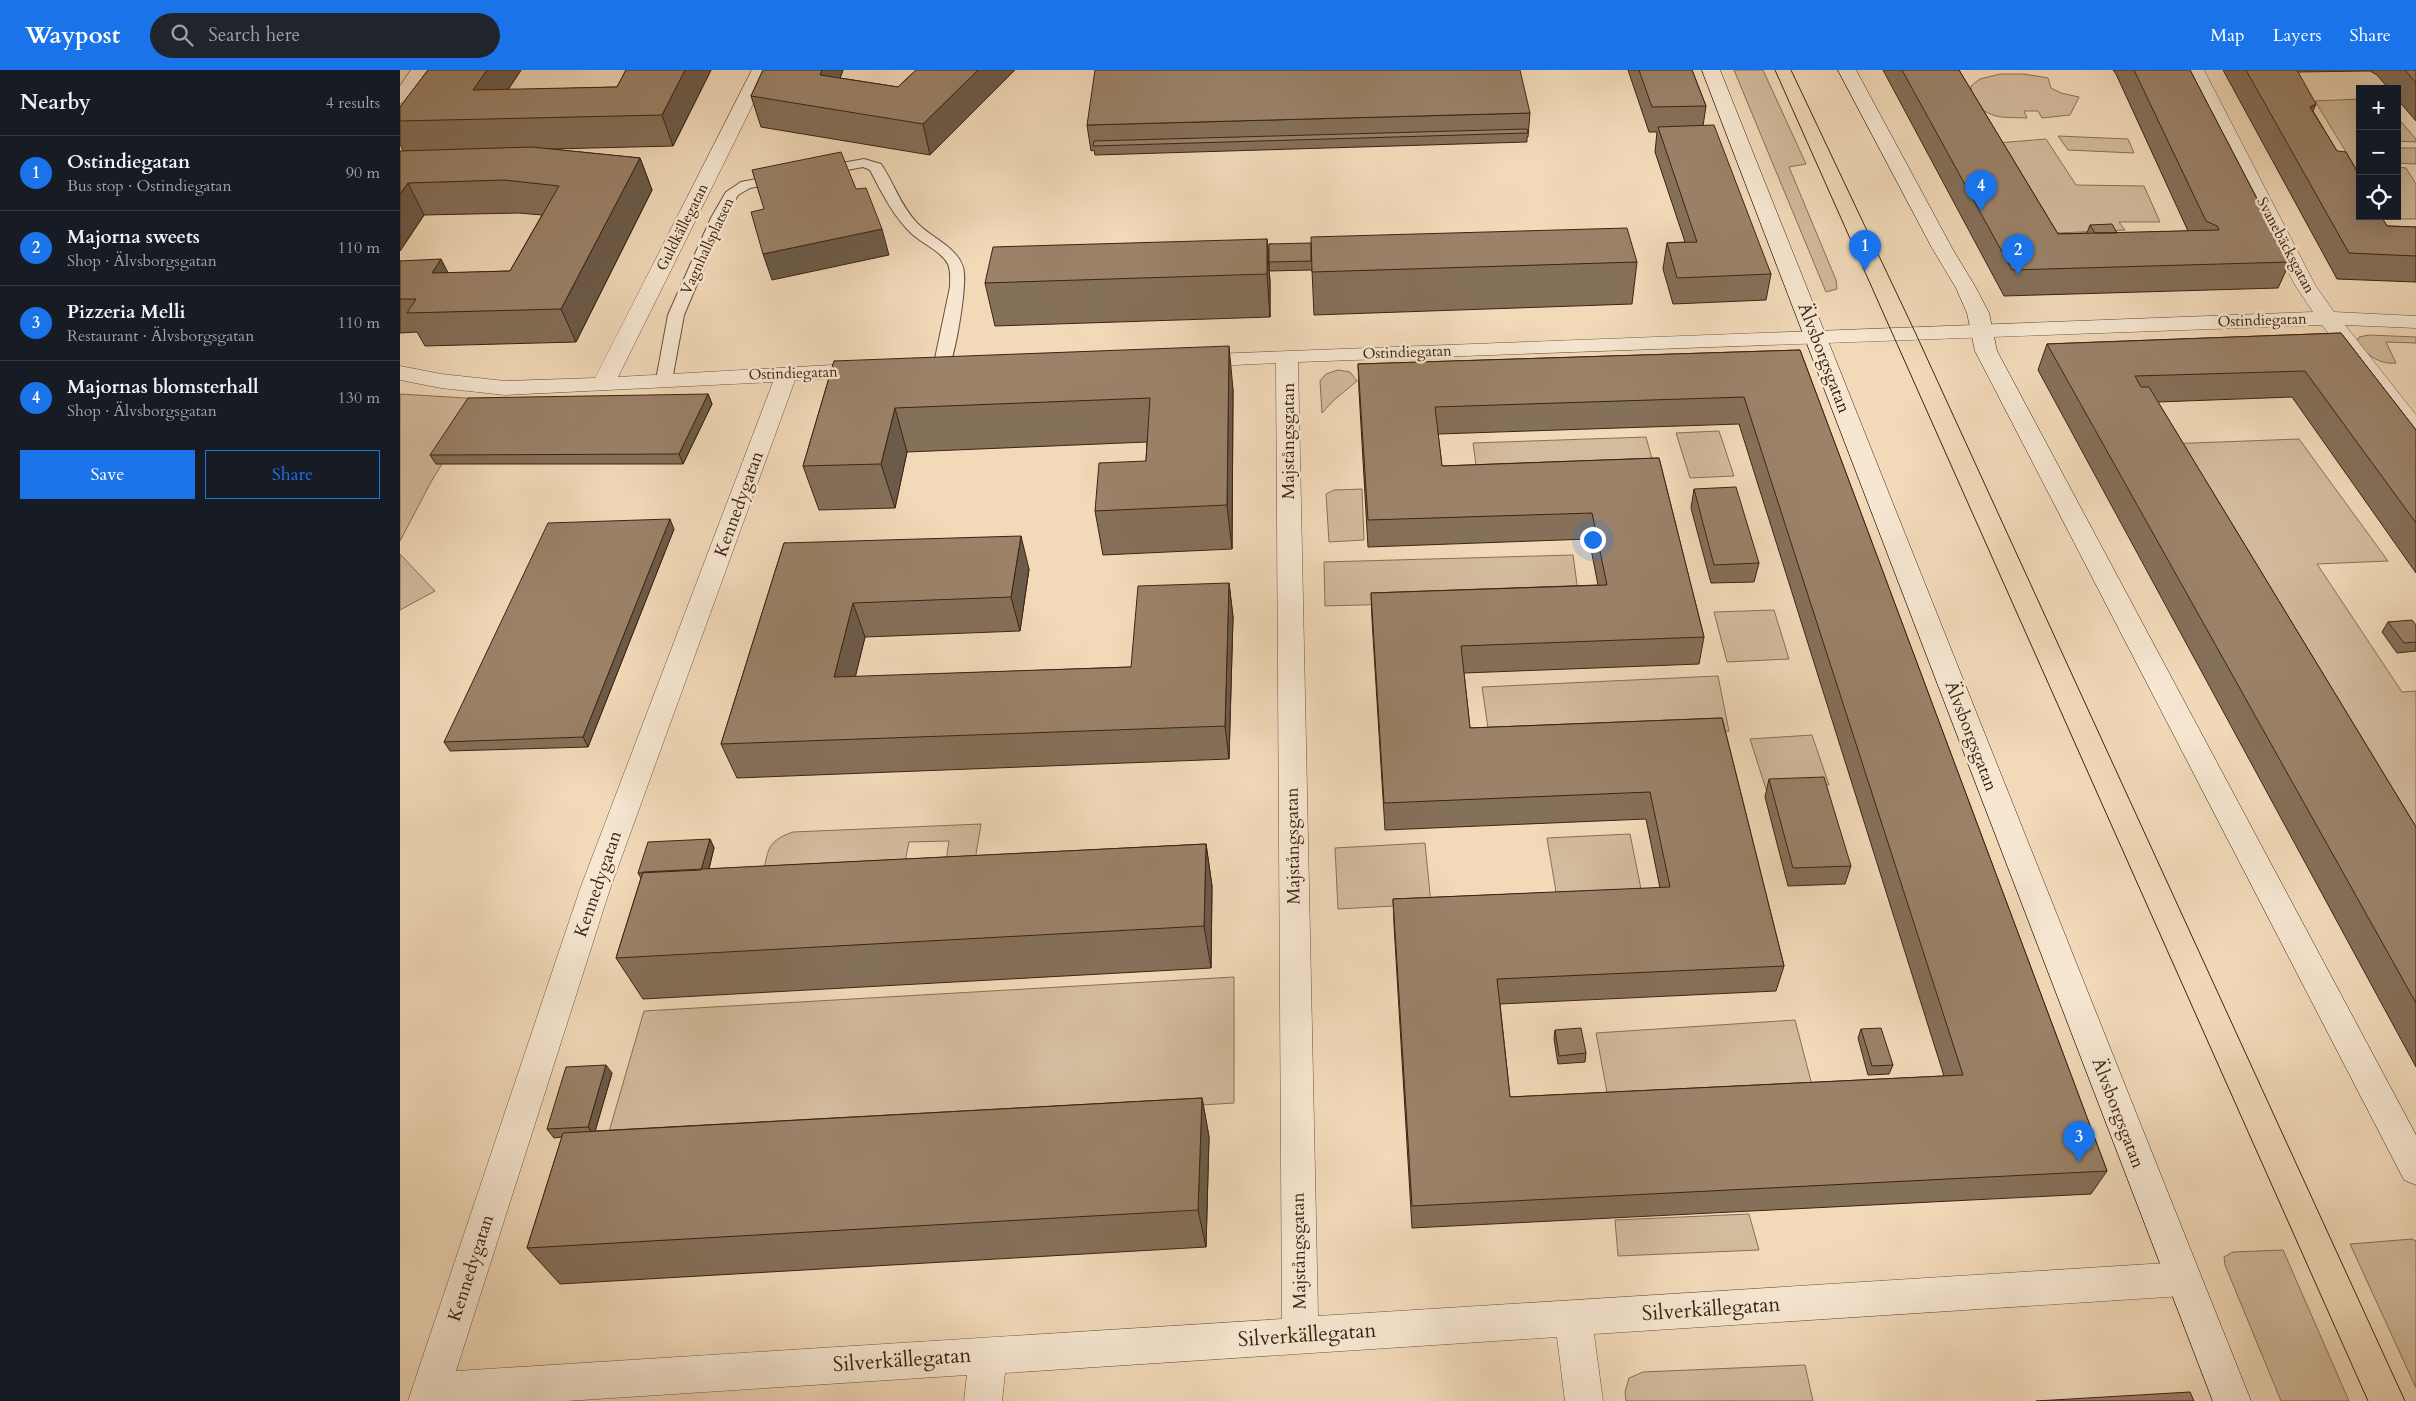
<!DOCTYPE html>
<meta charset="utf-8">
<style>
body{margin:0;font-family:Cardo,serif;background:#20242c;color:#f1f3f6}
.controls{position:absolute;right:15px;top:15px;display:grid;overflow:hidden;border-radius:0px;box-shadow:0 5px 20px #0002}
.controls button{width:45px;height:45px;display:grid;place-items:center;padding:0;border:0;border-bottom:1px solid #363941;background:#171b24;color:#f1f3f6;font:25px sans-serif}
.you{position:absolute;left:1192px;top:469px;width:18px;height:18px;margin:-12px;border:4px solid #fff;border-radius:50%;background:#1a73e8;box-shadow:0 0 0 8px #1a73e833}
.badge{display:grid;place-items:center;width:32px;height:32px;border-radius:50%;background:#1a73e8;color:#fff;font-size:16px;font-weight:700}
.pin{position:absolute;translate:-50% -41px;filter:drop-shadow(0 1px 2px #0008)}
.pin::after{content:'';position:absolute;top:26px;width:18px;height:15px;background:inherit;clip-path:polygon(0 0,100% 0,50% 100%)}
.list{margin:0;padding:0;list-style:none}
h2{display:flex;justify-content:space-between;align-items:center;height:65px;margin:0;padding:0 20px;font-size:21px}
h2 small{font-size:16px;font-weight:400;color:#9ea1a6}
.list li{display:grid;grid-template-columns:32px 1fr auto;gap:15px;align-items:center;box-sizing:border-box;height:75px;padding:0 20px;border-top:1px solid #363941}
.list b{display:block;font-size:19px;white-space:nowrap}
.list p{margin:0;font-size:16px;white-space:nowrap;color:#9ea1a6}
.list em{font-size:16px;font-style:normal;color:#9ea1a6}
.actions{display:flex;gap:10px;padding:15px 20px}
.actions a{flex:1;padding:11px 0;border:1px solid #1a73e8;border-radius:0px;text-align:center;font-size:18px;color:#1a73e8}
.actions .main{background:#1a73e8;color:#fff}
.icon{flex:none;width:28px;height:28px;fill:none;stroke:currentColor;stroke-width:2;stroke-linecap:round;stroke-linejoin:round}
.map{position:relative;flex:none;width:2016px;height:1331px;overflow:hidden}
header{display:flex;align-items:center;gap:30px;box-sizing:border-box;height:70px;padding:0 25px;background:#1a73e8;color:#fff}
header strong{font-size:24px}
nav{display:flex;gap:28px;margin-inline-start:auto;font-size:18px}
.search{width:350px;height:45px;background:#20242c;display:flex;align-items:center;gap:12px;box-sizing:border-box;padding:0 18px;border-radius:28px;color:#9ea1a6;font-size:19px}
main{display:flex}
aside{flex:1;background:#171b24}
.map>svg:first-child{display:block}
.green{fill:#d3bb9d;stroke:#886f58}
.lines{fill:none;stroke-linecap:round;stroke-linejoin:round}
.lane-casing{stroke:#6a513c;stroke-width:2}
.street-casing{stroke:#6a513c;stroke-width:1}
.secondary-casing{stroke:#3d2312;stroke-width:1}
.lane{fill:#f7e7d2;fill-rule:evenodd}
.street{fill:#f7e7d2;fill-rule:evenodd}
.secondary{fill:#f7e7d2;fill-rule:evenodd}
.tram{stroke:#3d2312;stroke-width:1}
.wall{fill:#85705a;stroke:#3d2312;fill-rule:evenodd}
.shaded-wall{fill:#6c5b4a;stroke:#3d2312}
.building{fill:#9b8269;stroke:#3d2312;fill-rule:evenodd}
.labels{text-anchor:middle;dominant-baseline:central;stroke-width:5;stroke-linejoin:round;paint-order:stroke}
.far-street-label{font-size:15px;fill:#3d2312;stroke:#f7e7d2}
.street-label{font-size:18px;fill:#3d2312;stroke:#f7e7d2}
.near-street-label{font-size:21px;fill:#3d2312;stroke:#f7e7d2}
</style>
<header>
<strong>Waypost</strong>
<div class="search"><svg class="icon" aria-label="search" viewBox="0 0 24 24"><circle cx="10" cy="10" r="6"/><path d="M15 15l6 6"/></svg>Search here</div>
<nav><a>Map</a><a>Layers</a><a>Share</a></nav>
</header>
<main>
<aside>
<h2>Nearby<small>4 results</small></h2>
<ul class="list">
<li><span class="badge">1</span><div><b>Ostindiegatan</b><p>Bus stop · Ostindiegatan</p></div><em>90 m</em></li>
<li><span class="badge">2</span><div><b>Majorna sweets</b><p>Shop · Älvsborgsgatan</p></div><em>110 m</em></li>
<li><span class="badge">3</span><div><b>Pizzeria Melli</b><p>Restaurant · Älvsborgsgatan</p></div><em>110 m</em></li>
<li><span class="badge">4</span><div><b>Majornas blomsterhall</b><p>Shop · Älvsborgsgatan</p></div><em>130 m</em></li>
</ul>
<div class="actions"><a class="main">Save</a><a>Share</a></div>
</aside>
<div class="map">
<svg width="2016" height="1331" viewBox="0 0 2016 1331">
<rect width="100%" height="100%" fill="#f2dab9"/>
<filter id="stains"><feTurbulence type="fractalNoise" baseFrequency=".004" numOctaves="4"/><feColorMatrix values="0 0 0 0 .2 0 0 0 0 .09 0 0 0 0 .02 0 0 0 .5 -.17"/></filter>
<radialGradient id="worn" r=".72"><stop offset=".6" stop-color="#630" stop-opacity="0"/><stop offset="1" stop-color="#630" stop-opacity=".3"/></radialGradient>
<path class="green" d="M1334,0H1363L1406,94L1389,97L1436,210L1437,219L1426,222Z
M1600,4H1624L1648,8L1651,18L1661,23L1679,27L1670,45L1642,48L1638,41H1624L1627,48C1601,47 1592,50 1572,31L1571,16L1580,9Z
M1960,29V105L1915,31Z
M1997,47L2016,69V72L1997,71Z
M1658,66L1728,69L1734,83L1668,80Z
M1646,69L1676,115L1744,116L1760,152H1719L1725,160L1657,163L1597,73Z
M1997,78H2016V94L1997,93Z
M1997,97L2006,98L2016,114V149H1986L1985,146H1997Z
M1969,265L2016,267V273L1986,272L1996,293C1979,295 1965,284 1957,271L1959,267Z
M938,300L950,302L957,311L934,330L922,343L920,311L926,304Z
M0,324L81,329L31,412L0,471Z
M1319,361L1334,406L1290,408L1276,363Z
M1246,367L1256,403L1078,410L1073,373Z
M1899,369L1988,491L1917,494L2002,622L2016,621V798L1766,374Z
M962,419L964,470L929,472L926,424L934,420Z
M0,484L35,521L0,540Z
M1173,485L1179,529L925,536L924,492Z
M1374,540L1389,589L1327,592L1314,542Z
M1318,606L1329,661L1090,672L1082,617Z
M1412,665L1429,715L1366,719L1350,669Z
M581,754L574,797L545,798L549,771L509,772L503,801L362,807C369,780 365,772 393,762Z
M1230,764L1242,824L1157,828L1147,768Z
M1025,773L1031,834L938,839L935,778Z
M834,907V1033L206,1072L244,941Z
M1395,950L1413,1019L1209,1033L1196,963Z
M1349,1144L1359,1180L1218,1186L1215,1150Z
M2012,1169L2016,1171V1318L1950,1174Z
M1883,1180L1949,1331H1881L1825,1195L1824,1187L1833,1182Z
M1405,1295L1413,1331H1226L1225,1322L1229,1308L1243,1302Z"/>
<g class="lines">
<defs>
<path id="lane" d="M464,89L481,94C494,113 500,135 517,153C530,167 557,177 563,197C568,212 555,289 547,301L541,303L533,298L550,217C550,210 551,201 548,194C541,181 523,174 512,164C493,146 482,123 470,100L463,97L420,105L413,101L420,97Z
M382,104L389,108L387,111L350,118L338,125L325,148L284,245L272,310L264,315L258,313L256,310L268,245L311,148L326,122L341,112Z"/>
<path id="street" d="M11,0H29L6,32L0,33V16Z
M352,0H370L218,307L468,293L476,295L479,300L476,305L468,307L395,310L210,819L56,1301L882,1249L876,293L793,297L785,295L782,290L785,285L1913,242L1895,215L1786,0H1804L1915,215L1934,242L2016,246V258L1945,255L2016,345V367L2008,365L1922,255L898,292L918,1246L1782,1192L1795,1197L1800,1209L1795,1221L1782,1226L1194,1264L1203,1331H1165L1157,1267L605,1303L602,1331H564L567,1305L166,1331H8L180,819L373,312L105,325L41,318L0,310V296L41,304L105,311L195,308Z"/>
<path id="secondary" d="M1302,0H1320L1851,1331H1813Z
M1438,0H1456L1552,178L1576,218L1589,243L1597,281L2016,1065V1115L2004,1110L1575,281L1567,243L1556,218L1532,178Z"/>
</defs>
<use href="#lane" class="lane-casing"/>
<use href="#street" class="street-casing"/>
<use href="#secondary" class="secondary-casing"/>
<use href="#lane" class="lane"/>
<use href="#street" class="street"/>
<use href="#secondary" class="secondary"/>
<path class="tram" d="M1375,0L1968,1331
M1391,0L1515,262L2005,1331"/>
</g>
<path class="wall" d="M28,0H121L108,20L217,17L226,0H311L273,76L150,79L240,88L252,120L176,272L25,276L17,262L0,263V191L48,203L110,201L142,145L119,143L24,145L0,181L3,81L0,74V37Z
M363,0H443L440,8L498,17L516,0H615L530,85L361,57L351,26Z
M1228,0H1292L1306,36L1303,56L1371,204L1366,230L1273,234L1263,199L1267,173L1285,172L1255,82L1257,62H1249Z
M1483,0H1559L1658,164L1687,163L1690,155L1717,163L1788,161L1716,4L1713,0H1790L1890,192L1878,218L1604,226Z
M1823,0H2016V51L1997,29V19H1989L1977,5L1970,1L1898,2L1913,41L1937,81L1987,156L2016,157V212L1937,209Z
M1130,43L1128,67H1127V72L695,85L694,80L691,81L687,55Z
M867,169L870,212V247L595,256L585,213Z
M869,174L1237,192L1232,234L914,245L912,200L869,201Z
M1941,263L2016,360V503L1892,327L1758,332L2016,757V997L1638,300L1647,274Z
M1400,280L1707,1101L1691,1124L1012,1158L994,855L993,829L1260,818L1246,749L985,760L972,550L971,523L1198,515L1189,469L968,477L959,321L958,294ZM1339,354L1544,1006L1110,1027L1100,934L1376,921L1384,896L1322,648L1070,658L1064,603L1299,594L1304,567L1259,388L1042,396L1038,364Z
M434,291L833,319L832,479L703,485L695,441L746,391L747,372L507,382L495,438L419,440L403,396Z
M308,324L312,334L283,394H36L30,385Z
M1294,419L1359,493L1354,512L1311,513L1291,438Z
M274,459L188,677L50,681L44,672Z
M384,473L629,499L620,561L465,567L455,607L731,597L829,513L833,547L829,689L337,708L321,674Z
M1988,552L2016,555V581L1997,583L1982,562Z
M1369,709L1451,796L1445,814L1388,816L1365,727Z
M310,769L314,778L309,799L806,774L812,816L811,898L243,929L216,888L241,808L238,803Z
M1461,959L1493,995L1489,1004L1468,1005L1458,968Z
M1155,960L1186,983L1185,992L1158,994L1154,969Z
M212,1003L195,1061L802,1028L809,1067L806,1177L160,1214L127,1178L162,1067L154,1068L147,1059Z"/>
<path class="shaded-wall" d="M87,0H121L88,49L73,20Z
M285,0H311L273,76L262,45Z
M422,0H443L429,36L420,5Z
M578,0H615L530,85L523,54Z
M1916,34L1905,59L1910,37Z
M240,88L252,120L176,272L161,239Z
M8,113L24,145L0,181V124Z
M482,159L489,185L372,210L363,184Z
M867,169L870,212V247L867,204Z
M41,189L58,222L32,203Z
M829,276L833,319L832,479L827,435Z
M308,324L312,334L283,394L279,384Z
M495,338L507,382L495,438L481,394Z
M270,449L274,459L188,677L183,667Z
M621,466L629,499L620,561L611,527Z
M829,513L833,547L829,689L825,656Z
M453,533L465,567L447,641L434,607Z
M310,769L314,778L306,809L301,800Z
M806,774L812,816L811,898L804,856Z
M206,995L212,1003L194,1065L188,1057Z
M802,1028L809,1067L806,1177L798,1140Z"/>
<path class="building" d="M28,0H87L73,20L217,17L226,0H285L262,45L0,51V37Z
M363,0H422L420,5L498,17L516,0H578L523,54L351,26Z
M695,0H1120L1130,43L687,55Z
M1239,0H1292L1306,36L1252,37Z
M1502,0H1559L1658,164L1819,160L1817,156L1806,151L1734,0H1790L1890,192L1612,200Z
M1846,0H1897L1916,34L1910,37L1937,81L1946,82L1960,107V146H1981L1987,156L2016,157V186L1949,183Z
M2005,0H2016V13Z
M1314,55L1371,204L1277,208L1267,173L1297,172L1258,57Z
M1127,59L1128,63L693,76L694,71Z
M132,77L240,88L161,239L7,243L16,229H0V191L41,189L32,203L110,201L159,116L104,110L8,113L0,124V81Z
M441,82L456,119L466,118L482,159L363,184L351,142L364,139L352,100Z
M1712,154L1717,163H1695L1690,155Z
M1227,158L1237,192L912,202L911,167Z
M867,169V204L585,213L593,177Z
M911,173V191L869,192V174Z
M1941,263L2016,360V453L1905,301L1735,306L1741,317H1749L2016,757V933L1647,274Z
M829,276L827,435L695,441L699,393L746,391L750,328L495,338L481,394L403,396L434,291Z
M1400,280L1707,1101L1012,1136L993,829L1270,817L1250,722L984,733L971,523L1207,515L1192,443L968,450L958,294ZM1344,327L1563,1005L1110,1027L1097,909L1384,896L1322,648L1070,658L1061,576L1304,567L1259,388L1042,396L1035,337Z
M308,324L279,384L30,385L68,328Z
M1336,417L1359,493L1314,495L1294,419Z
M270,449L183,667L44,672L148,453Z
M621,466L611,527L453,533L434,607L731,597L738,516L829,513L825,656L321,674L384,473Z
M2012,550L2016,555V572L2004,573L1988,552Z
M1424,707L1451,796L1393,798L1369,709Z
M310,769L301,800L238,803L248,772Z
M806,774L804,856L216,888L243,802Z
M1181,958L1186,983L1159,986L1155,960Z
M1481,958L1493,995L1472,996L1461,959Z
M206,995L188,1057L147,1059L166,997Z
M802,1028L798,1140L127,1178L163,1063Z
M1790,1322L1794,1331H1636Z"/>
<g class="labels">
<g class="far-street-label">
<text transform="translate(282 157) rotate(-63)">Guldkällegatan</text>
<text transform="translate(1886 175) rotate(62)">Svanebäcksgatan</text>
<text transform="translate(307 176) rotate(-65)">Vagnhallsplatsen</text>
<text transform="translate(1862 250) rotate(-2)">Ostindiegatan</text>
<text transform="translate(1007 282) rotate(-2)">Ostindiegatan</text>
<text transform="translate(393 303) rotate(-2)">Ostindiegatan</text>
</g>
<g class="street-label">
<text transform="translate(1424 288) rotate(69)">Älvsborgsgatan</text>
<text transform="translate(888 371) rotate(-90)">Majstångsgatan</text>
<text transform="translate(339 434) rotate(-70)">Kennedygatan</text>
<text transform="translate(1571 666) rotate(69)">Älvsborgsgatan</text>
<text transform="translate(893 776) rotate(-91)">Majstångsgatan</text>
<text transform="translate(198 814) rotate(-71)">Kennedygatan</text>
<text transform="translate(1718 1043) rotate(69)">Älvsborgsgatan</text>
<text transform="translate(899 1181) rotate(-91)">Majstångsgatan</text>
<text transform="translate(71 1198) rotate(-72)">Kennedygatan</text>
</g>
<g class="near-street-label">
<text transform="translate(1311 1239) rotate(-4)">Silverkällegatan</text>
<text transform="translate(907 1265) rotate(-4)">Silverkällegatan</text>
<text transform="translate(502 1290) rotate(-4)">Silverkällegatan</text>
</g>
</g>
<rect width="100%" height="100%" filter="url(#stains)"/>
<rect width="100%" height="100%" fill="url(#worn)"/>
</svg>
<div class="controls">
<button>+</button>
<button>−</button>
<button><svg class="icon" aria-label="locate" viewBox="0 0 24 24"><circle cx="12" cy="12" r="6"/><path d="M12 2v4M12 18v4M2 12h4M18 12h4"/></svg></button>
</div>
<div class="you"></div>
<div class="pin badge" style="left:1465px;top:201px">1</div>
<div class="pin badge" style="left:1618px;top:205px">2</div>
<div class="pin badge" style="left:1679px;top:1092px">3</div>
<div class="pin badge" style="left:1581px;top:141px">4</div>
</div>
</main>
